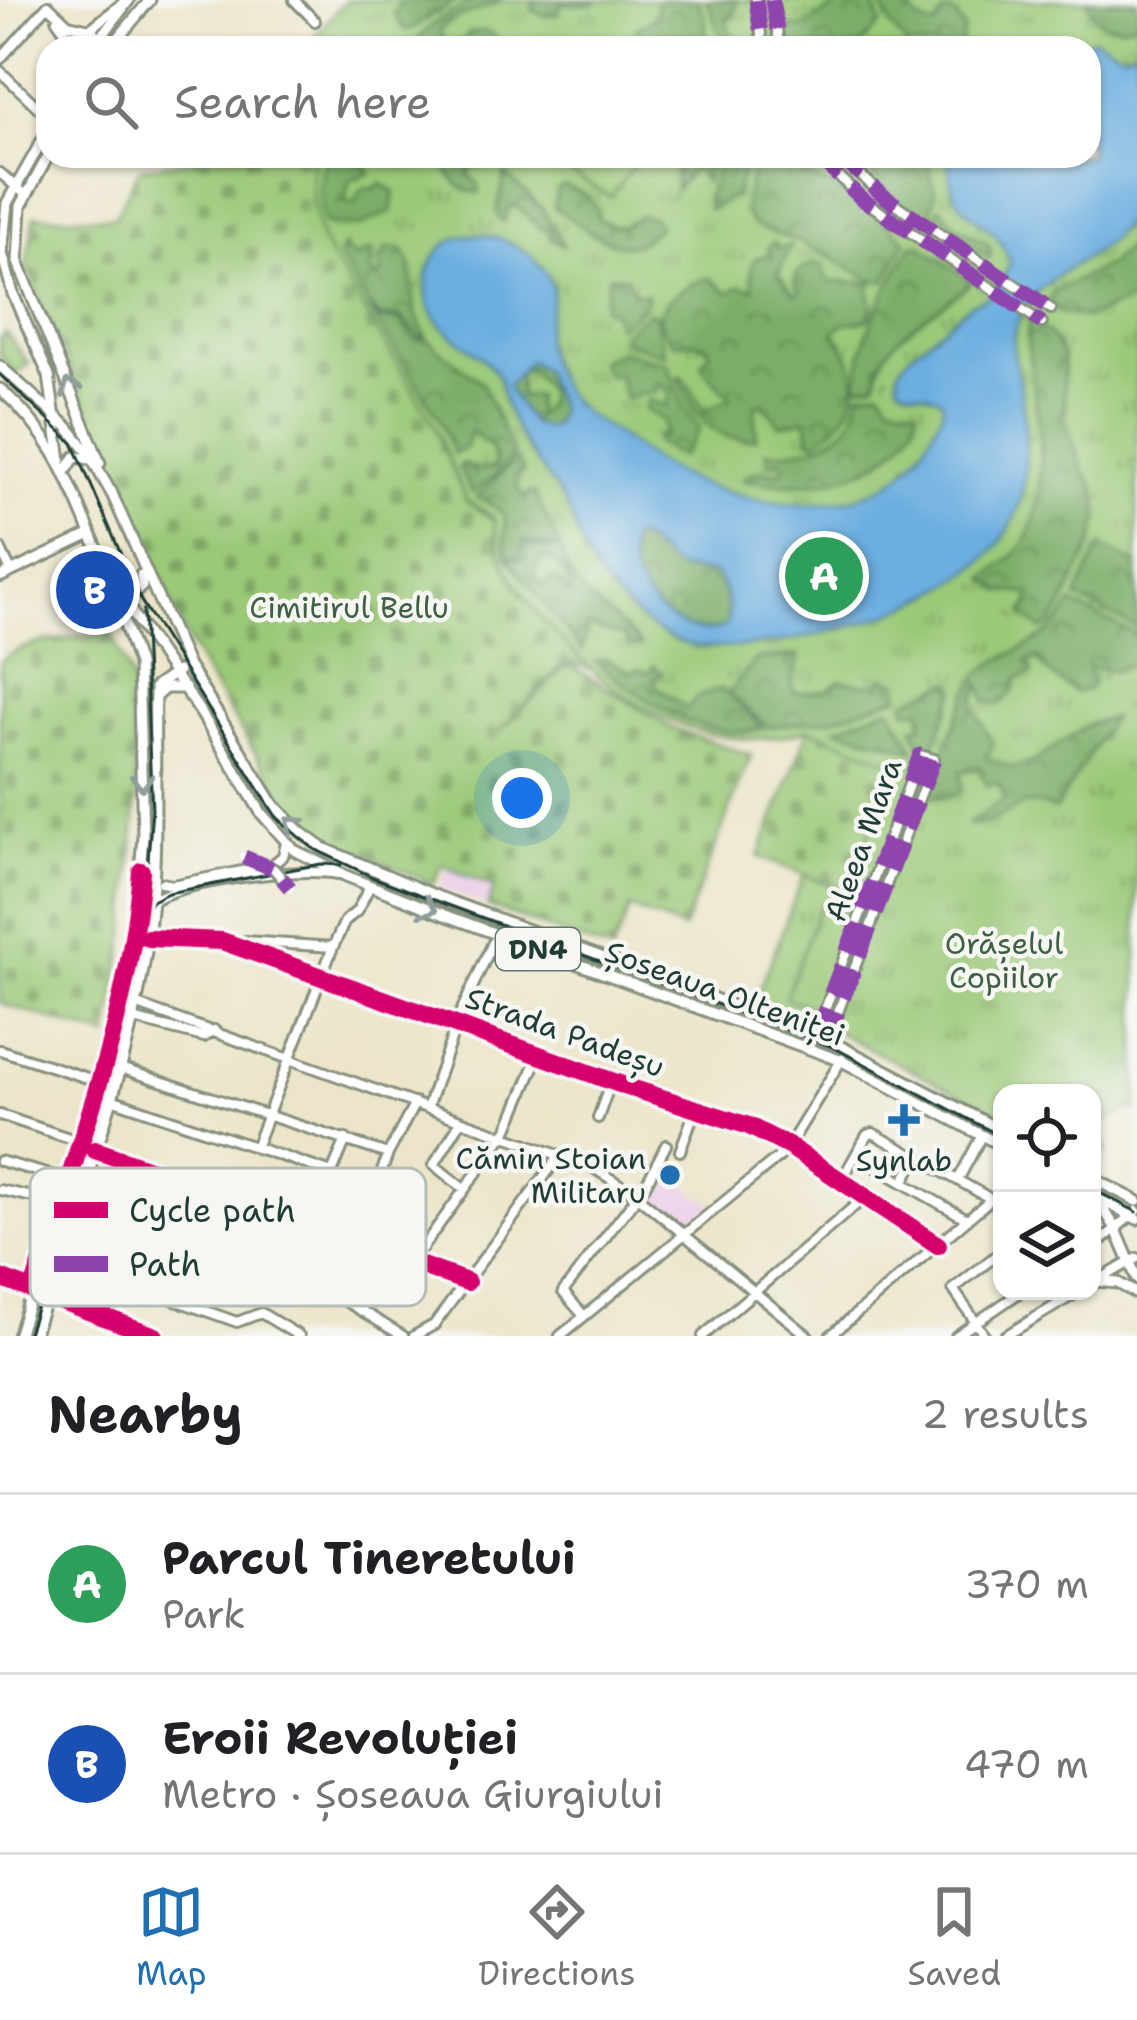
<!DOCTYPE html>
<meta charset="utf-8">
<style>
body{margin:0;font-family:"Shantell Sans",sans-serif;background:#f2f2f2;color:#202124}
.controls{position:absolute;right:36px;bottom:36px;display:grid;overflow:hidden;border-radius:24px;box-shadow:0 3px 9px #0004}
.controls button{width:108px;height:108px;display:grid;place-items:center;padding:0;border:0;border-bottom:3px solid #e0e0e0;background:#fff;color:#202124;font:60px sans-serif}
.you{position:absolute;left:522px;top:798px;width:42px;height:42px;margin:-30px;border:9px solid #fff;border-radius:50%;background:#1a73e8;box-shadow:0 0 0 18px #1a73e833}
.badge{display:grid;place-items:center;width:78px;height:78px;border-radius:50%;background:#1f6fb2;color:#fff;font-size:39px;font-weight:700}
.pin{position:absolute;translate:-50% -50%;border:6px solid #fff;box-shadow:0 3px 12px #0006}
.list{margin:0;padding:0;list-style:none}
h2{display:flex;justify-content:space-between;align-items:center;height:156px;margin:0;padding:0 48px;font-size:51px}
h2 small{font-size:39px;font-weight:400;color:#757577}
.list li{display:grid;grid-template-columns:78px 1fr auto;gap:36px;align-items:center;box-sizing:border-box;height:180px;padding:0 48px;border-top:3px solid #e0e0e0}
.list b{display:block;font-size:45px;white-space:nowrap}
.list p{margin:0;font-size:39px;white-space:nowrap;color:#757577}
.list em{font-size:39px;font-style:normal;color:#757577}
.icon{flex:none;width:66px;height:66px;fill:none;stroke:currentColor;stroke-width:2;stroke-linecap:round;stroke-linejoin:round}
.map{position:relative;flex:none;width:1137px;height:1336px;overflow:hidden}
.search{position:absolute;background:#fff;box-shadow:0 3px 9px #0004;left:36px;right:36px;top:36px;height:132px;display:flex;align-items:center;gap:30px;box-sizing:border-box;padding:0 42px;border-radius:36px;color:#757577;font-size:45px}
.sheet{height:516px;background:#fff}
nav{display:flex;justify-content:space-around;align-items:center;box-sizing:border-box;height:168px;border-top:3px solid #e0e0e0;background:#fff;font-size:33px;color:#757577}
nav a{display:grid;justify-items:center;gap:6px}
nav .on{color:#1f6fb2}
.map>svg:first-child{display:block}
.built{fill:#ecd1ea}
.grass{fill:url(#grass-tufts);stroke:#5d8356;stroke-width:3}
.forest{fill:url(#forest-crowns);stroke:#4e754e;stroke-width:3;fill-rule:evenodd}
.cemetery{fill:url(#cemetery-stones);stroke:#5d8356;stroke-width:3}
.pitch{fill:#9bc978;stroke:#5d8356;stroke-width:3}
.water{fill:#6caee0;stroke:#46768a;stroke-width:3;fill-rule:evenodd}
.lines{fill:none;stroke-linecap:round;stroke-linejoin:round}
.minor-casing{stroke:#86917e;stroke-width:14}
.major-casing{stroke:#86917e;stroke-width:15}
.minor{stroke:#fff;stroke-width:8}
.major{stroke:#fff;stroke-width:9}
.tram{stroke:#1f3d34;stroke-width:3}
.minor-bridge-casing{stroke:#86917e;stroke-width:14;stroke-linecap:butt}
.minor-bridge{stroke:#fff;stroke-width:8}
.quiet{stroke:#8e44ad;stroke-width:15;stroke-dasharray:30 15;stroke-linecap:butt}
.cycleway-casing{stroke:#f6f6f2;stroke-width:26}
.cycleway{stroke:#d6006c;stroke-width:18}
.oneway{stroke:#8f9e9a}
.poi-dot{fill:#1f6fb2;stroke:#f6f6f2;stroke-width:4.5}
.labels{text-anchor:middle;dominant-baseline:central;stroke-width:9;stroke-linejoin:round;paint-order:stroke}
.shield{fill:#f6f6f2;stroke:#60746d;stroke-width:3}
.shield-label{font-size:27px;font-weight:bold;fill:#1f3d34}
.park-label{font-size:30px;fill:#3e6045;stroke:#f6f6f2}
.street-label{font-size:30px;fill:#1f3d34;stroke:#f6f6f2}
.poi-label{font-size:30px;fill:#1f3d34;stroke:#f6f6f2;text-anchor:end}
.key{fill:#f6f6f2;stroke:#b6beb9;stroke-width:3}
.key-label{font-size:33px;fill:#1f3d34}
</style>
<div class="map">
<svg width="1137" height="1336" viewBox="0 0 1137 1336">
<defs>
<pattern id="grass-tufts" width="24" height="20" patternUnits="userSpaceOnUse" patternTransform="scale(3)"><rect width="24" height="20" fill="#9bc978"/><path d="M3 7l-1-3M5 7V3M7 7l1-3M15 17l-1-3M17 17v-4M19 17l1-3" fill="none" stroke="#7ea463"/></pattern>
<pattern id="forest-crowns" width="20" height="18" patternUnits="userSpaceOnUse" patternTransform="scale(3)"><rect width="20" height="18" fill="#7cad68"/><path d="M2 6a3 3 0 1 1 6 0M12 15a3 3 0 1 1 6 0" fill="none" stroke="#658e56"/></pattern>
<pattern id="cemetery-stones" width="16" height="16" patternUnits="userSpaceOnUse" patternTransform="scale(3)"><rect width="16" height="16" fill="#9bc978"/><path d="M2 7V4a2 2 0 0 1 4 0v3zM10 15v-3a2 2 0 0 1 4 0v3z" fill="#7ea463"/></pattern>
</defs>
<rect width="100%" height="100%" fill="#f6f6f2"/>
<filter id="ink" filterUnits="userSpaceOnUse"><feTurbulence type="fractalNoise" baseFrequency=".00833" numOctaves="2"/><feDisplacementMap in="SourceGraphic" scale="24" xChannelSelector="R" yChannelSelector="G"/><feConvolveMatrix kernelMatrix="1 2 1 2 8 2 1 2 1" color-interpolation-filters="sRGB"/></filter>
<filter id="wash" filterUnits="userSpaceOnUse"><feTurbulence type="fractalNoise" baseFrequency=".004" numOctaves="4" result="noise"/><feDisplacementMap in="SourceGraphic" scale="48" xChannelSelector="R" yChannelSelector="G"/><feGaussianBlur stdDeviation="2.7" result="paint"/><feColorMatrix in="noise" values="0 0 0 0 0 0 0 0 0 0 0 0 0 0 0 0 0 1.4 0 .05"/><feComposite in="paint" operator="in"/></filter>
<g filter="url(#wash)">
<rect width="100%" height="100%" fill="#ece5c9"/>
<path class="built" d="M447,869L495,887L488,906L440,888Z
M665,1156L696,1195L715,1205L688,1227L654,1197Z"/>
<path class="grass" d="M346,0H1137V1110H1129L1095,1127L1108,1150L1105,1155L1096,1150L1092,1155V1093H1002V1116L835,1031L755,1002L804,874L847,890L809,729C689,772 563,666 506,568C496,551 499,533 492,516L467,501L432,421L322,242L312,203V156H1089V48H304Z"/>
<path class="forest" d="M402,0H457L409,30L404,29L394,14Z
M473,0H502C483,11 453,15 440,30C441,41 447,45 457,48L469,33L484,31L495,36L493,48H414L412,45L431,26Z
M535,0H597L593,4H560L558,14L544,16L532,10Z
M658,0H698L706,22V48H643L636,28L655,18Z
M707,0H737L735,14L726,20L731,35L739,37L737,48H726Z
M846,0H871L881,24L858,48H783L782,28L804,26Z
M880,0H905C911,13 920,27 936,26L944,13H953L964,29L960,48H909L890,25Z
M1087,0H1137V22L1122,26L1103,24L1092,13Z
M328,156L360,157L370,173L350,181L344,203L358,201L359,192L366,187L374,189L381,183L395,192L392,211L358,227L325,223C317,201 318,178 328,156Z
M444,156H466L472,169L468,174L478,184L479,192C461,194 444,173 444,156Z
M690,156H713L705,182L695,167L675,190V170Z
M722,156L739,157L745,166L736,195L709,210L706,198Z
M879,156H910L929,163L935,194L930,218C898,210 887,182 860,166L862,159Z
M761,157C820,181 861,194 906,241L886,280L875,281L802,243L754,226L744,212L754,159Z
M505,174L542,208L563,245L551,239L549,229H541L516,206L508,208L504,222L500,220L497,213Z
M564,186L585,194L598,209L597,218C622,230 619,229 641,215L654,218L659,226C650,232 646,241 636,244C609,252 575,220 554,207L557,190Z
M940,207L955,225L987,243L991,250L989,258L932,221Z
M1137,239V299L1084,318L1058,312L1049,299L1053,292L1110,264Z
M774,242L777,248L791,246L778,274L794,294L800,292L794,283L797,273L814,263L824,266L826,278L832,282H873L869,290L873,306L867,320L842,324L834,333C867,375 861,412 816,441L810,439L807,419L780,425L764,403L755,405L756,438C715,445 689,412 679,377L682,375L705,411L731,398L703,368L702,363L710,353L708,346L694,342L674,343C668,336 658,325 660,315C662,299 696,280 710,278L728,293L741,286L753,289L751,265L756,258L769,255L768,247Z
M912,245H920L972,282C939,314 881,332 876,383L857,386C860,332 885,291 912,245Z
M344,246L353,257L371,251L372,274L377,278L383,272L378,265L387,248L402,250C421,271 404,302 426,336H419L400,317H381L366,302L338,255Z
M609,275L627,277L633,293L647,294C648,310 629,318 617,326L614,312L603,308Z
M367,306L380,320H399L417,340L426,339L482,383L513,454L501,471L472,493L459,467L463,463L475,470L497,468L490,447L471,431L465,448L454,454L440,420Z
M649,312L656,315L665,355L622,340V333Z
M1029,319L1050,334L1063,355L1065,421L1084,472L1096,489L1099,516L1094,540L1063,606L1050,625L1041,630L1024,615L1032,594L1001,591L986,578C1000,566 1019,555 1027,538C1053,485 1034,396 1027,340Z
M621,351L668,363L684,408L700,428L681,457L656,443L657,436H665L664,421L644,409L649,400L667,406L670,392L658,383L657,391L625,398L618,375H607L599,360Z
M529,361L543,371L559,411L553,425L546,428L532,424L507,387ZM527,368L546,388L547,403L536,417L535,396H520L519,374Z
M881,389L890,402L917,408C917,422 911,431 902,442C862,485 798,489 742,479L756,471L780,473L785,465L780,460L770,463L766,451C801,455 862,439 858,392Z
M516,459L524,471L517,478V487L525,500L528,493L535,494L560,547L523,541L520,557L507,556C496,517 524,522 477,497Z
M638,537L676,569L714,573C725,587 733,610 726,627C679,645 620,587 631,540Z
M526,545L561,549C568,598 619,615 641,646L627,645L625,636C613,636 602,628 588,626L582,650L508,559H525ZM542,559L555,562L567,578L572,597L556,579H550L544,587L533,574Z
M1101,545L1137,565V628L1076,598Z
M1072,604L1137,635V662L1114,671L1088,667L1092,684L1087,690L1075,692C1063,684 1045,672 1038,659L1029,663L1033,672L1017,679L1013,692L1000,704L987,702L980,684L973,705L993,745L986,758L1013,768L1033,762L1089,724L1112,718L1055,810C1011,789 1007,829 968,824L1005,799L998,783L987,785L979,769L961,771L962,791C952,796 941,801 928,795C937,773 967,684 981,672C1018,643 1043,651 1072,604Z
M799,656L792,681L795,693L827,690L841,680C858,681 869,691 884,678L898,682L900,696L831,719L768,727L729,695L763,728C705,746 637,696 595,661L607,659L630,672L638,669L649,673L654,665L661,674L654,679L656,686L687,709L697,697L721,689L728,694L756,659Z
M950,682L955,683L956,690L932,750L925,752L913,728L922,725L921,709L906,710L905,701Z
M891,708L915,750L836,728L887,708Z"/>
<path class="cemetery" d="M224,156H312V203L322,242L432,421L466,501L495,521C495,580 551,630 591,669L566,661L498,733L568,664L673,729L751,755L683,929L630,908L612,952L488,906L494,887L442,865L433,884L323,835L289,806L204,671L185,635L26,266L35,216L115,217L140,168Z
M110,630L132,681L136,802L127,928L108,1037L0,1003V661C41,633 66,644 110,630Z
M809,729L896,763L847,891L759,857Z"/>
<path class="pitch" d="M554,156H640L611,197L550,161Z
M6,333L29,364L15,375L0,355V338Z
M821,903L858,917L821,1012L785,998Z"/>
<path class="water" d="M1094,38L1123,53L1137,49V209C1126,221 1116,235 1104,245C1069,272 1029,282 1015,330C1010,351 1019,376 1022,397C1036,520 1012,559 901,609C852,630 732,659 682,643C651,633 619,604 599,578C580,555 578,524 562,499C549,477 531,458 519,435C513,424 506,411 503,399C500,389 502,381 495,372C472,340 424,333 426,284C427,271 432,259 441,249C466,223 513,237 536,261C564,290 550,300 545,332C541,356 562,395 580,410C589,418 602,424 612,431C630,444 648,459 668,469C729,502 832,522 893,480C916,464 932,435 943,409L942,400C929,389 911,395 898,383V371L908,356L971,304L991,296L1010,265C998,209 946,229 949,156H1089V48H1075ZM529,361L543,371L559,411L554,425L546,428L532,424L507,387ZM638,537L676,569L714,573C725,587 733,610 725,627C679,646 620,587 631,540Z"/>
</g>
<g filter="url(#ink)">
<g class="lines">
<defs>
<path id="minor" d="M294,0L315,21
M756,0L763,48
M772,0L780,48
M48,5L68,24L90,29L114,48
M57,20L77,48
M90,29L125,1
M0,59L48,5
M0,71L48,117
M817,156L862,199L1042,323
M839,156L885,197L1051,309
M0,173L26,195
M0,548L11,571
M162,883L172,885L272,865L283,856L286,843
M152,901C184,880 299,867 338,874
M148,938L222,941L628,1087L749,1126L790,1147L938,1245
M243,948L245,941L333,947
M135,1004L592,1167L636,1195L808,1336
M132,1019L204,1037L214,1030
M815,1036L920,755L934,759L827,1041
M0,1050L100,1082
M120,1068L388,1154
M111,1099L332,1173L346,1139
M427,1108L460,1014L497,934
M0,1115L81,1142
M598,1118L611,1081
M461,1121L434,1165L464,1189
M255,1148L333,947L345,921L357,911L370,886
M96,1150L467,1282
M680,1151L695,1110
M856,1156L967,1219
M0,1161L68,1180
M958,1180L982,1135
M841,1181L867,1135L873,1133L1002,1205
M903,1183L917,1156
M0,1190L61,1203
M78,1203L245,1260L271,1256L403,1336
M357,1242L388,1154L415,1103
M1092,1248L1137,1211
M59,1259L237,1322L261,1313L299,1336
M412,1262L507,1131L539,1055
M0,1278L155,1336
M1097,1281L1137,1258
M584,1316L563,1292L645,1186L666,1145
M414,1336L434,1325L560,1155
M560,1336L785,1152L842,1059
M703,1336L864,1198
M830,1336L991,1199
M956,1336L1022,1291
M985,1336L953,1289L1002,1251
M1005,1336L1080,1291"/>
<path id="major" d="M93,48L129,0
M110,48L150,0
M48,130L7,203L2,253L13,294L49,376L61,460
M48,156L21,206L18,262L100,463
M0,366L68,427L88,452L113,496L188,666L274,805L301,832L323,848L436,896L834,1043L1002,1131
M0,389C54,436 69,481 96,546
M65,472L75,457L90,459
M96,546L134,616L201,713L262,814L294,850L346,876L445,915L842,1061L1002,1146
M0,577L91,534
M122,585L126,591H137L142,586L141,575
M155,697L165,688H185
M1092,1178L1137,1201
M1095,1196L1115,1227L1137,1279
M1102,1200L1137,1219
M1095,1281L1118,1283L1137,1294
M18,1336L112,1040L135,936L143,835L138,664L111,584
M33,1336C75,1210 126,1082 146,951C160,862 153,775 155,687L178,671"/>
</defs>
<use href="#minor" class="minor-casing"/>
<use href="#major" class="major-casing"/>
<use href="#minor" class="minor"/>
<use href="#major" class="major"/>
<path class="tram" d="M0,375L73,443L141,601L277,818L313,848L372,877L833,1047L1002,1137
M143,915L152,901L168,893L321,864L341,865
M1092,1189L1137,1212
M27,1336L103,1109L140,956L152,810L143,610"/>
<defs>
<path id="minor-bridge" d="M244,857L274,869L290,888"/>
</defs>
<use href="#minor-bridge" class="minor-bridge-casing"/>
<use href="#minor-bridge" class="minor-bridge"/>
<path class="quiet" d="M756,0L763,48
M772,0L780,48
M817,156L862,199L1042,323
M839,156L885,197L1051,309
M244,857L274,869L290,888
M815,1036L920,755L934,759L827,1041"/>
<defs>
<path id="cycleway" d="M148,938L222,941L628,1087L749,1126L790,1147L938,1245
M95,1150L467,1282
M0,1278L155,1336
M34,1287C77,1149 130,1016 141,871"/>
</defs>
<use href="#cycleway" class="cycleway-casing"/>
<use href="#cycleway" class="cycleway"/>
</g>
<defs><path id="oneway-chevron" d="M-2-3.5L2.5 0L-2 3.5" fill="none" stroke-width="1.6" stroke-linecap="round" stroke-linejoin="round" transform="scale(3)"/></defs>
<g class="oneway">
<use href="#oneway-chevron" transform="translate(70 387) rotate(-112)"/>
<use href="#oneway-chevron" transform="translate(142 782) rotate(89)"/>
<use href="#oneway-chevron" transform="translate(293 824) rotate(-137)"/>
<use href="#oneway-chevron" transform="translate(429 908) rotate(21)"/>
</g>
</g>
<g class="poi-dot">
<path d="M898 1102h12v12h12v12h-12v12h-12v-12h-12v-12h12z"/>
<circle cx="670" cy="1175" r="12"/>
</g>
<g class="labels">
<rect class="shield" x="496" y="928" width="84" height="42" rx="9"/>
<g class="shield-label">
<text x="538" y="949">DN4</text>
</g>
<g class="park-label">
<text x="349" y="607">Cimitirul Bellu</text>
<text x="1004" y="943">Orășelul<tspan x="1004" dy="34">Copiilor</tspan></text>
</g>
<g class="street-label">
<text transform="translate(863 840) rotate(-70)">Aleea Mara</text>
<text transform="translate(725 993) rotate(20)">Șoseaua Olteniței</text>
<text transform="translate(565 1032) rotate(20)">Strada Padeșu</text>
</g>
<g class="poi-label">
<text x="646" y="1158">Cămin Stoian<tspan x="646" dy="34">Militaru</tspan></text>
<text x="904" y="1160" text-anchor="middle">Synlab</text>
</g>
</g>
<rect x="30" y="1168" width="396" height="138" rx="18" class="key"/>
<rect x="54" y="1202" width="54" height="16" fill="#d6006c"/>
<rect x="54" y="1256" width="54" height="16" fill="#8e44ad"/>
<g class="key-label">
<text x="129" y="1222">Cycle path</text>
<text x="129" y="1276">Path</text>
</g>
</svg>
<div class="controls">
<button><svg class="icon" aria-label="locate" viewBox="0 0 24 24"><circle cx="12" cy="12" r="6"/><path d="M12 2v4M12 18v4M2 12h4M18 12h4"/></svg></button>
<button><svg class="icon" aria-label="layers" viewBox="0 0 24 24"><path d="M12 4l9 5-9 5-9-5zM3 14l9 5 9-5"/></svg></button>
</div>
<div class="you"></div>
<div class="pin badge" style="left:824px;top:576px;background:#2e9e5b">A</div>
<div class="pin badge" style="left:95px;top:590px;background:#1a4fb4">B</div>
<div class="search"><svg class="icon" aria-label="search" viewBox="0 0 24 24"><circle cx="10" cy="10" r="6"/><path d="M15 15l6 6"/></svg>Search here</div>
</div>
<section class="sheet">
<h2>Nearby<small>2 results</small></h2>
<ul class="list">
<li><span class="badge" style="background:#2e9e5b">A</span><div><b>Parcul Tineretului</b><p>Park</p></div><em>370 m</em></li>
<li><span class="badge" style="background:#1a4fb4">B</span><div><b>Eroii Revoluției</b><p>Metro · Șoseaua Giurgiului</p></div><em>470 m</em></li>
</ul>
</section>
<nav>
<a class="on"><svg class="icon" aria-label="map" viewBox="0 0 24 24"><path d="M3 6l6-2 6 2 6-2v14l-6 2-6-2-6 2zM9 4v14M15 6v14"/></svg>Map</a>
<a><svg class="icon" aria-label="directions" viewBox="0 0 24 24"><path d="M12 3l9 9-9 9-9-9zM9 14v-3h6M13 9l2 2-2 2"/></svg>Directions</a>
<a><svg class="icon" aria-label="saved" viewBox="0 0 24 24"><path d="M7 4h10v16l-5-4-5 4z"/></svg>Saved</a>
</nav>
